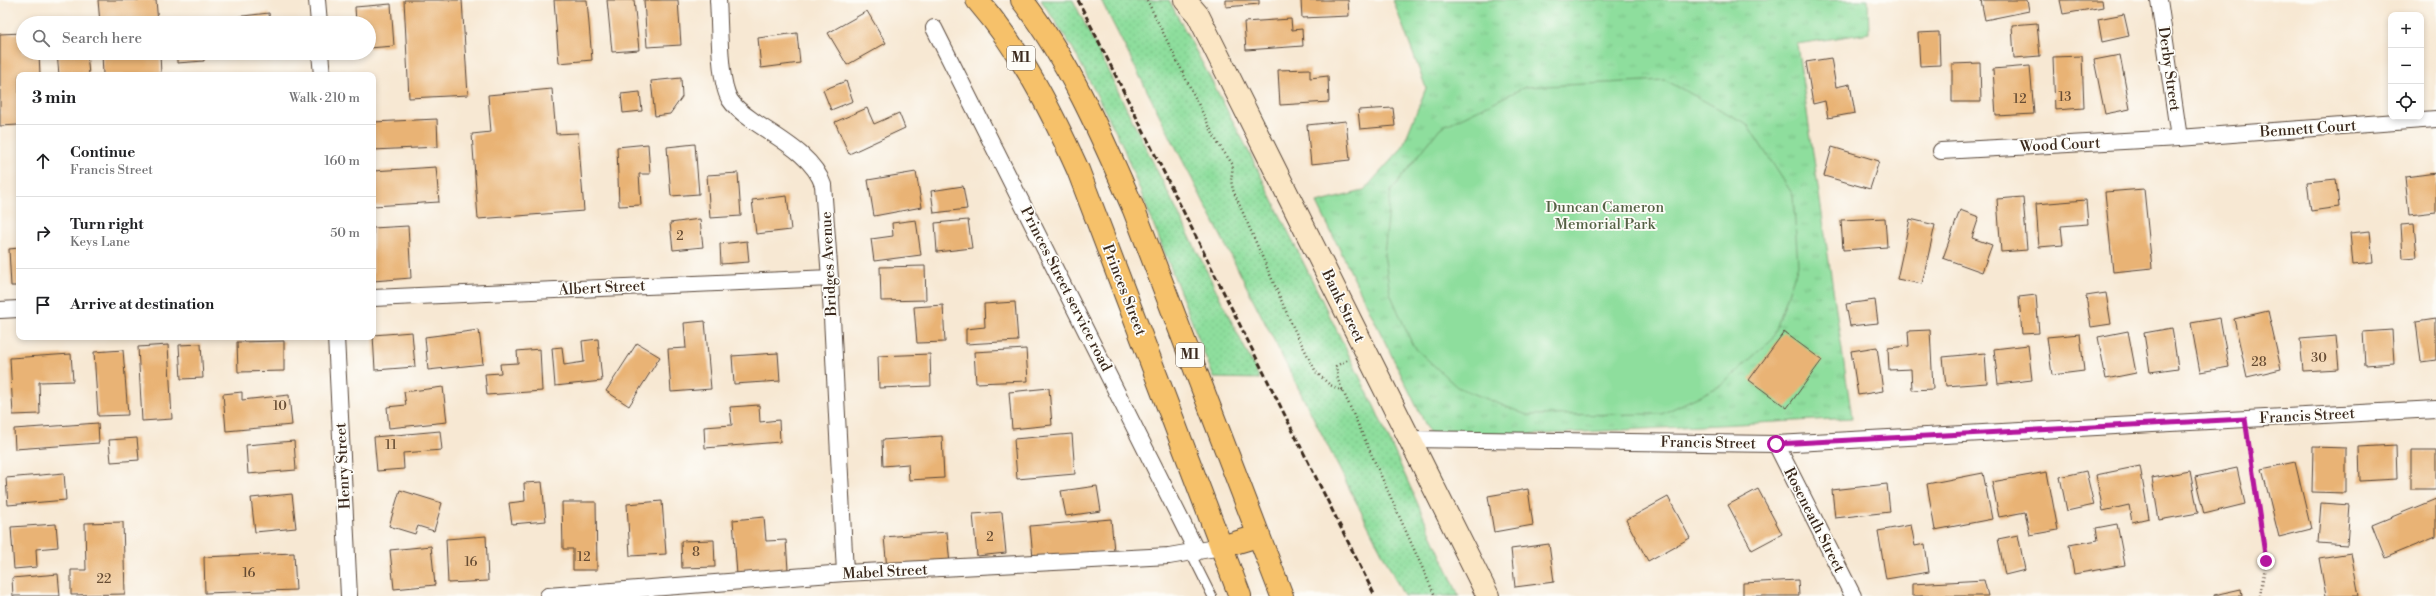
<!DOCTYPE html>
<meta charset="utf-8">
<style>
body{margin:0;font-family:"Libre Bodoni",serif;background:#f6f6f6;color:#202124}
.controls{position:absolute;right:12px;top:12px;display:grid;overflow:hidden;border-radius:8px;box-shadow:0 2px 6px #0003}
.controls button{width:36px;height:36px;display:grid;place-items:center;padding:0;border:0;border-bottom:1px solid #e0e0e0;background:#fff;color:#202124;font:20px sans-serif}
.stop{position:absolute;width:12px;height:12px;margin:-9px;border:3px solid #b5179e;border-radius:50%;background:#fff}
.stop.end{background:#b5179e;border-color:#fff;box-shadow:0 1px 4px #0008}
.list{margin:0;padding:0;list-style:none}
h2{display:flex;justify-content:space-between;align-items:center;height:52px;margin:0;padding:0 16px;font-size:17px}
h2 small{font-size:13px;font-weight:400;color:#757577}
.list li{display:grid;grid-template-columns:26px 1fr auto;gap:12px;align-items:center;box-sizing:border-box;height:72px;padding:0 16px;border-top:1px solid #e0e0e0}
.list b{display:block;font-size:15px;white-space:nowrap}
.list p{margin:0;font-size:13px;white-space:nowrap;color:#757577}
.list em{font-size:13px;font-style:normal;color:#757577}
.icon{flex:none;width:22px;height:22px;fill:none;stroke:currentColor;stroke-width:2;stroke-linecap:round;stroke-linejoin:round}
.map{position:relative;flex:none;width:2436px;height:596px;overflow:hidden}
.search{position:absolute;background:#fff;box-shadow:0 2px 6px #0003;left:16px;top:16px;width:360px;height:44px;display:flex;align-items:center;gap:10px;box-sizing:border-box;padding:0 14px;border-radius:22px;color:#757577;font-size:15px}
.panel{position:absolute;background:#fff;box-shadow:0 2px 6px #0003;left:16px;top:72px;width:360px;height:268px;border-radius:8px}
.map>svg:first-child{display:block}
.grass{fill:url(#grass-dots);stroke:#64845e}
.park{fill:url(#park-tufts);stroke:#64845e}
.garden{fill:#8ede9d;stroke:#64845e}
.building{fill:#e9b374}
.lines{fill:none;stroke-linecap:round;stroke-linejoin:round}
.lane-casing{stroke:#574639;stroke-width:10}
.street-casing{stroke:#574639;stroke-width:18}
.secondary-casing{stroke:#574639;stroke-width:24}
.highway-casing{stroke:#574639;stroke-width:24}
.path{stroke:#574639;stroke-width:2.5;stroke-dasharray:1 3;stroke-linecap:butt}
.lane{stroke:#fff;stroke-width:8}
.street{stroke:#fff;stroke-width:16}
.secondary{stroke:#fbe6c4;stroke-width:22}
.highway{stroke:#f6c16b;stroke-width:22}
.rail{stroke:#3b2a1e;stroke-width:3;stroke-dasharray:6 3;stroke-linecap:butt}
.route{stroke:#b5179e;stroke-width:5}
.labels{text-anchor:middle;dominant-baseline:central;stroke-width:3.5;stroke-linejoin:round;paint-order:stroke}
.number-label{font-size:13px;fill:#664c34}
.shield{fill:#fdfcf7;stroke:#75695f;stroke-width:1}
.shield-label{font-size:14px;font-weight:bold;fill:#3b2a1e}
.street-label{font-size:15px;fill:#3b2a1e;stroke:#fdfcf7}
.park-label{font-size:15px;fill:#546044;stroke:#fdfcf7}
</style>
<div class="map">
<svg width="2436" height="596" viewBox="0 0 2436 596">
<defs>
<pattern id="grass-dots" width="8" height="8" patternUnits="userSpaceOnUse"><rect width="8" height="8" fill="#8ede9d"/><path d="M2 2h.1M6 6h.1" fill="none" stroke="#7bbf87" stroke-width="1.8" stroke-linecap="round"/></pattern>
<pattern id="park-tufts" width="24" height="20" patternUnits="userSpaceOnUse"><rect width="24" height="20" fill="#8ede9d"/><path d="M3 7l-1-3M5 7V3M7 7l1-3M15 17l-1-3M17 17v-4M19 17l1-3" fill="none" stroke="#7bbf87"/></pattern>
</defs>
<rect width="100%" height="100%" fill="#fdfcf7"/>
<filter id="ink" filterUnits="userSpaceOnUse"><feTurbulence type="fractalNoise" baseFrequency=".025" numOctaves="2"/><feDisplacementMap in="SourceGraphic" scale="8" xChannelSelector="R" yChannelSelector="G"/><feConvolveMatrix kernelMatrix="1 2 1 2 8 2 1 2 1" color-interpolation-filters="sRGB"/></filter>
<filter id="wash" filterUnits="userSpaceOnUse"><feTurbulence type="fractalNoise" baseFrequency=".012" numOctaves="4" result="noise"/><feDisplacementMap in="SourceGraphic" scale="16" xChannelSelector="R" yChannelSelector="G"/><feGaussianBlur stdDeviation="0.9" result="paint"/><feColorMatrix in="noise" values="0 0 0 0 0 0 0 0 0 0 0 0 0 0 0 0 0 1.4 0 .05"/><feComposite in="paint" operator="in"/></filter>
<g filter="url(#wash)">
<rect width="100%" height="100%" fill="#f7e8d3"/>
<path class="grass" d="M1041,0H1073L1260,379L1214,378L1121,142L1072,47Z
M1101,0H1169L1246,146L1374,406L1459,596H1404Z"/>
<path class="park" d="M1393,0H1868L1869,33L1797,44L1852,418L1433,440L1317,203L1363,191L1402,148L1426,88Z"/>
<path class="garden" d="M1665,80L1747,124L1793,195L1798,265L1773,338L1722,385L1662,414L1527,415L1457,387L1413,346L1390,293L1384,254L1391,191L1440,128L1525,87Z"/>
<g id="blocks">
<path class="building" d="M98,0H156L158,23H100Z
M404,0H462L468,95L409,98Z
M554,0H587L592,60L559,63Z
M607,0H634L639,50L612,52Z
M644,0H678L681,45L647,47Z
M1226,0H1259V4L1226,7Z
M1301,0H1348L1349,16L1302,18Z
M1981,0H2027L2029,11L1985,20Z
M2060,0H2102L2103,7L2063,14Z
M391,4L394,46L369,48V23H356L355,7Z
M867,11L886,43L847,65L828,33Z
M269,13L270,23H235L234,17Z
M2124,14L2129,36L2102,42L2098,19Z
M201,19V23H174V21Z
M1291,19L1292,30L1302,29L1303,46L1246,50L1244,22Z
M2037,23L2040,56L2014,58L2012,25Z
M1939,32L1940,65L1920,66L1918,33Z
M23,33V53H39L40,75H19V125L0,126V34Z
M797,33L800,63L761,68L758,38Z
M57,53H87L89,75H59Z
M102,53H160L161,75H103Z
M177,53H204V61L177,63Z
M2120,55L2130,109L2105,114L2094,60Z
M2082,56L2084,108L2055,110L2053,57Z
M1831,58L1836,87L1850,84L1855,113L1828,118L1825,101L1813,104L1806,62Z
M1980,63L1981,102H1952V64Z
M2030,66L2034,114L1996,116L1993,69Z
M1310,69V78L1328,76L1329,102L1280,105L1278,70Z
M681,78L682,97L670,114L655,116L651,81Z
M846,81L853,101L831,110L823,90Z
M552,89L556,134L578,133L584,211L478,219L472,134L491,132L488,95Z
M640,92L642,111L623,113L621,94Z
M867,108L874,124L899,113L905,128L849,154L835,122Z
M1393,108L1395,126L1360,129L1358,110Z
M437,119L438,147L373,150V122Z
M1346,121L1350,160L1311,164L1307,125Z
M648,144L650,174H639L641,205L619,206L617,147Z
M695,144L699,194L671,196L667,147Z
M1832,147L1879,161L1870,189L1824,176Z
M436,167L439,202L373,206V171Z
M916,172L922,207L874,216L868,180Z
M738,173L741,216L710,218L707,175Z
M2436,173V212L2409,215L2405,177Z
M2336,179L2339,207L2311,211L2307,182Z
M963,186L967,209L934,213L931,191Z
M2144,189L2152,268L2113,272L2105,192Z
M787,196L791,230L756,234L752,200Z
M2023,197L2027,250L2001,252L1997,199Z
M2086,200L2088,224L2061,226L2063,245L2039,247L2036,204Z
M1960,210L1979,217L1972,238L1992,245L1982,272L1943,258Z
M1885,218L1887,247L1843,250L1841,220Z
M700,219L703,247L673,250L670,223Z
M1910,219L1935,225L1922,284L1897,279Z
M916,220L921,255L874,261L871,239L893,236L892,223Z
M968,220L972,248L937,252L935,223Z
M2414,224L2417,257L2403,258L2401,225Z
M408,226L411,278L373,281V228Z
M2370,231L2373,263L2353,265L2350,233Z
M747,241L749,262L721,264L720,244Z
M19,248V286H11L9,249Z
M925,266L926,300L881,301L880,267Z
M2106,293L2111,324L2091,327L2086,296Z
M2036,295L2039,333L2022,334L2019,297Z
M1875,300L1878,323L1850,326L1846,304Z
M1015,302L1018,341L966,344V329L985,327L984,304Z
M943,305L945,342L917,343L914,307Z
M2268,311L2281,369L2247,377L2234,319Z
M2220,318L2229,367L2200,372L2191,323Z
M2436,319V360L2421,362L2416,322Z
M705,321L711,389L671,392L668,349L686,348L684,323Z
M2172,328L2178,368L2150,372L2144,333Z
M479,330L483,364L428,370L425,337Z
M1930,330L1933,389L1912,390L1911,369L1889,370L1888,348L1909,346L1908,331Z
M2392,330L2394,363L2365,365L2363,332Z
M2128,331L2136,373L2106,379L2098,337Z
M412,332L415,367L375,370L373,335Z
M1784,332L1822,360L1787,408L1749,380Z
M2080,334L2084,371L2052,375L2047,337Z
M2336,336L2339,369L2303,371L2300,339Z
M598,339L602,381L555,386L552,348L562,347L564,365L584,362L582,341Z
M284,341V371L238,372L237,342Z
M637,343L660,357L629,406L606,391Z
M201,344L203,378L181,379L179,345Z
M168,345L172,419L142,421L138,347Z
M2028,345L2032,380L1998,384L1994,349Z
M1877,347L1883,391L1858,395L1851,351Z
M540,349L542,391L487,395L485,374L501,373L500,364L518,363L517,351Z
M1026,349L1028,381L976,383L974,352Z
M123,350L128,415L98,416L94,352Z
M778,353L780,381L734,384L732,356Z
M1985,353L1987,383L1946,386L1943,357Z
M71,354L73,381L39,382L40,414L13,415L10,358Z
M930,354L931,386L879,388L878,356Z
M443,387L447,422L389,428L387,407L406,405L404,392Z
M1049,388L1052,425L1012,429L1009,392Z
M242,392V400L289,395L292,425L226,431L223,394Z
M759,405L760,422L779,420L780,442L705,448L704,427L732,425L730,407Z
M98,423L99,443L15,449L14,429Z
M440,431L442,450L403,453L404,469L377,471L374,437Z
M1072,434L1075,474L1017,479L1014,439Z
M942,436L944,478L909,480L908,464L883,466L882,440Z
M137,438L139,460L111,462L109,440Z
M294,441L296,470L248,474L246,445Z
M2396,445L2397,479L2360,481L2359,447Z
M2313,447L2346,448V493L2312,492Z
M2411,451H2436V489H2411Z
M2295,462L2311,529L2279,537L2262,469Z
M2140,466L2149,518L2132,522L2129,505L2103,511L2096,475Z
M2237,468L2245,504L2204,514L2195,477Z
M2086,471L2094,505L2067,511L2060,477Z
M2190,471L2198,513L2159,520L2152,478Z
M2047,472L2058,530L2030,535L2025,512L1999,517L1992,482Z
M64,473L66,500L8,505L6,478Z
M1983,473L1992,519L1935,530L1927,484Z
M542,482L546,521L512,524L509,503L525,501L524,483Z
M1887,484L1890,512L1835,518L1832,490Z
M1097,486L1101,511L1066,516L1061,491Z
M1528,489L1533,525L1494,532L1488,496Z
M1758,489L1782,534L1752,550L1728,505Z
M400,490L442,503L434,531L418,526L415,534L389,526Z
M292,494L296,528L255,532L251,498Z
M1668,497L1690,538L1648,561L1626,520Z
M2436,499V537L2385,558L2372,525Z
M662,501L666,554L630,556L627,504Z
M562,502H596L597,570H573V549H563Z
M2321,503L2350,505L2347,545L2318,543Z
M1002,512L1006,553L977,556L973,514Z
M764,517L766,541L786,540L788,570L737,575L733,520Z
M1111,519L1114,551L1033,558L1030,526Z
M123,522L125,594L71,595V570H86L85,523Z
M56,524L58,547L36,549L37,567L14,569L11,527Z
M2117,524L2125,565L2074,574L2069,545L2098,540L2096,528Z
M1911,525L1915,546L1925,544L1929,572L1886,579L1878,531Z
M947,532L950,565L887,569L884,537Z
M2018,535L2025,570L2005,575L1998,539Z
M486,536L488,581L448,583L446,539Z
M714,540L715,567L682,568L681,541Z
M1549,544L1554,582L1515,587L1511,549Z
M431,546L435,585L394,589L390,550Z
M294,553L296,590L205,593L204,557Z
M2351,553L2359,596H2326L2319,558Z
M58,574L60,596H13L12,578Z
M1798,580L1799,596H1743V583Z
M1984,580L1988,596H1912V584Z
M2241,589L2242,596H2214V595Z"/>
</g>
</g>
<g filter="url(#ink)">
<use href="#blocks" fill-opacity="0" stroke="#574639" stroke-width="1"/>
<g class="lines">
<defs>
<path id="lane" d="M1191,554L1212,596"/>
<path id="street" d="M317,0L319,23
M718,0C720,24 718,80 730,100C735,108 745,115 752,120C777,138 813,155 823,185L830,278L845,573
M2159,0L2179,138
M934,28L1197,552
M320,53L322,75
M1941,151L2179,138L2436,119
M373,298L830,278
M0,310L19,309
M336,337L349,596
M1410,439L1776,444L2436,409
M1776,444L1853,596
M548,596L845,573L1169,556L1221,547"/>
<path id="secondary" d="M1185,0L1198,15L1488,596"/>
<path id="highway" d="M977,0C1021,51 1050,108 1078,170L1240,596
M1022,0C1071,64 1102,137 1134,210L1282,596
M1221,547L1258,536"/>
</defs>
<use href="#lane" class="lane-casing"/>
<use href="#street" class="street-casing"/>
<use href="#secondary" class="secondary-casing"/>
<use href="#highway" class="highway-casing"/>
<path class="path" d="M1147,0L1217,142L1233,165L1231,180L1233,190L1292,325L1316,372L1330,385L1343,391
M1347,360L1336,366L1338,380L1435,596
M2247,437L2266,561L2260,596"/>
<use href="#lane" class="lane"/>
<use href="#street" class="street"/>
<use href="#secondary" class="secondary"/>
<use href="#highway" class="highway"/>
<path class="rail" d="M1078,0L1375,596"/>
</g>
</g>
<g class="lines" filter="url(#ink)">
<path class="route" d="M1776,444L2245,419L2266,561"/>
</g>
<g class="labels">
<g class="number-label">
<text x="2065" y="97">13</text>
<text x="2020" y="99">12</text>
<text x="680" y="236">2</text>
<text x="2319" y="358">30</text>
<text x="2259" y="362">28</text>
<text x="280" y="406">10</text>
<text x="391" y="445">11</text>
<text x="990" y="537">2</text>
<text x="696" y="552">8</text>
<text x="584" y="557">12</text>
<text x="471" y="562">16</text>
<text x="249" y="573">16</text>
<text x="104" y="579">22</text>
</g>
<g class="shield">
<rect x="1007" y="46" width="28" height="24" rx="3"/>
<rect x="1176" y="343" width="28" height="24" rx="3"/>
</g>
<g class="shield-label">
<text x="1021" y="58">M1</text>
<text x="1190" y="355">M1</text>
</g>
<g class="street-label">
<text transform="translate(2169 69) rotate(82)">Derby Street</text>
<text transform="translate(2308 129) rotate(-4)">Bennett Court</text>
<text transform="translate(2060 145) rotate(-3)">Wood Court</text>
<text transform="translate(829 264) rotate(-93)">Bridges Avenue</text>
<text transform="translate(602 288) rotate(-3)">Albert Street</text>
<text transform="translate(1066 289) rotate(63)">Princes Street service road</text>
<text transform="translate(1124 290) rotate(69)">Princes Street</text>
<text transform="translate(1343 306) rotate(64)">Bank Street</text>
<text transform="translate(2307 416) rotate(-3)">Francis Street</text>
<text transform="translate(1708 443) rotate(1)">Francis Street</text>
<text transform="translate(343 466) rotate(-93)">Henry Street</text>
<text transform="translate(1814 520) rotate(63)">Roseneath Street</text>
<text transform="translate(885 572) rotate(-3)">Mabel Street</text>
</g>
<g class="park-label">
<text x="1605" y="207">Duncan Cameron<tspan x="1605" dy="17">Memorial Park</tspan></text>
</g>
</g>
</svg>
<div class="controls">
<button>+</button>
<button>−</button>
<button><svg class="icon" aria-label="locate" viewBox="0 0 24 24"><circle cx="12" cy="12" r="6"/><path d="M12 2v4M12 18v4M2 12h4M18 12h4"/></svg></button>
</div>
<div class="stop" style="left:1776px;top:444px"></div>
<div class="stop end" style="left:2266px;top:561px"></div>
<div class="search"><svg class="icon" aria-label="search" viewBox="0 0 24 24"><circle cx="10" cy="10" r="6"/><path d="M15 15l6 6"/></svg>Search here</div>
<section class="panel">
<h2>3 min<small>Walk · 210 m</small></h2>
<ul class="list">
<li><svg class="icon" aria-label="ahead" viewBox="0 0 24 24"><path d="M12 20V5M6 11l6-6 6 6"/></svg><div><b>Continue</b><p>Francis Street</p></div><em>160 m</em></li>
<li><svg class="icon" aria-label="right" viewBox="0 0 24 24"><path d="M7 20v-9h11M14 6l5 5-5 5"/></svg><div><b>Turn right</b><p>Keys Lane</p></div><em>50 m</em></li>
<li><svg class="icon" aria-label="arrive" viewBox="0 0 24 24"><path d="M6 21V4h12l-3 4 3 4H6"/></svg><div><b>Arrive at destination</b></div></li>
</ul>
</section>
</div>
